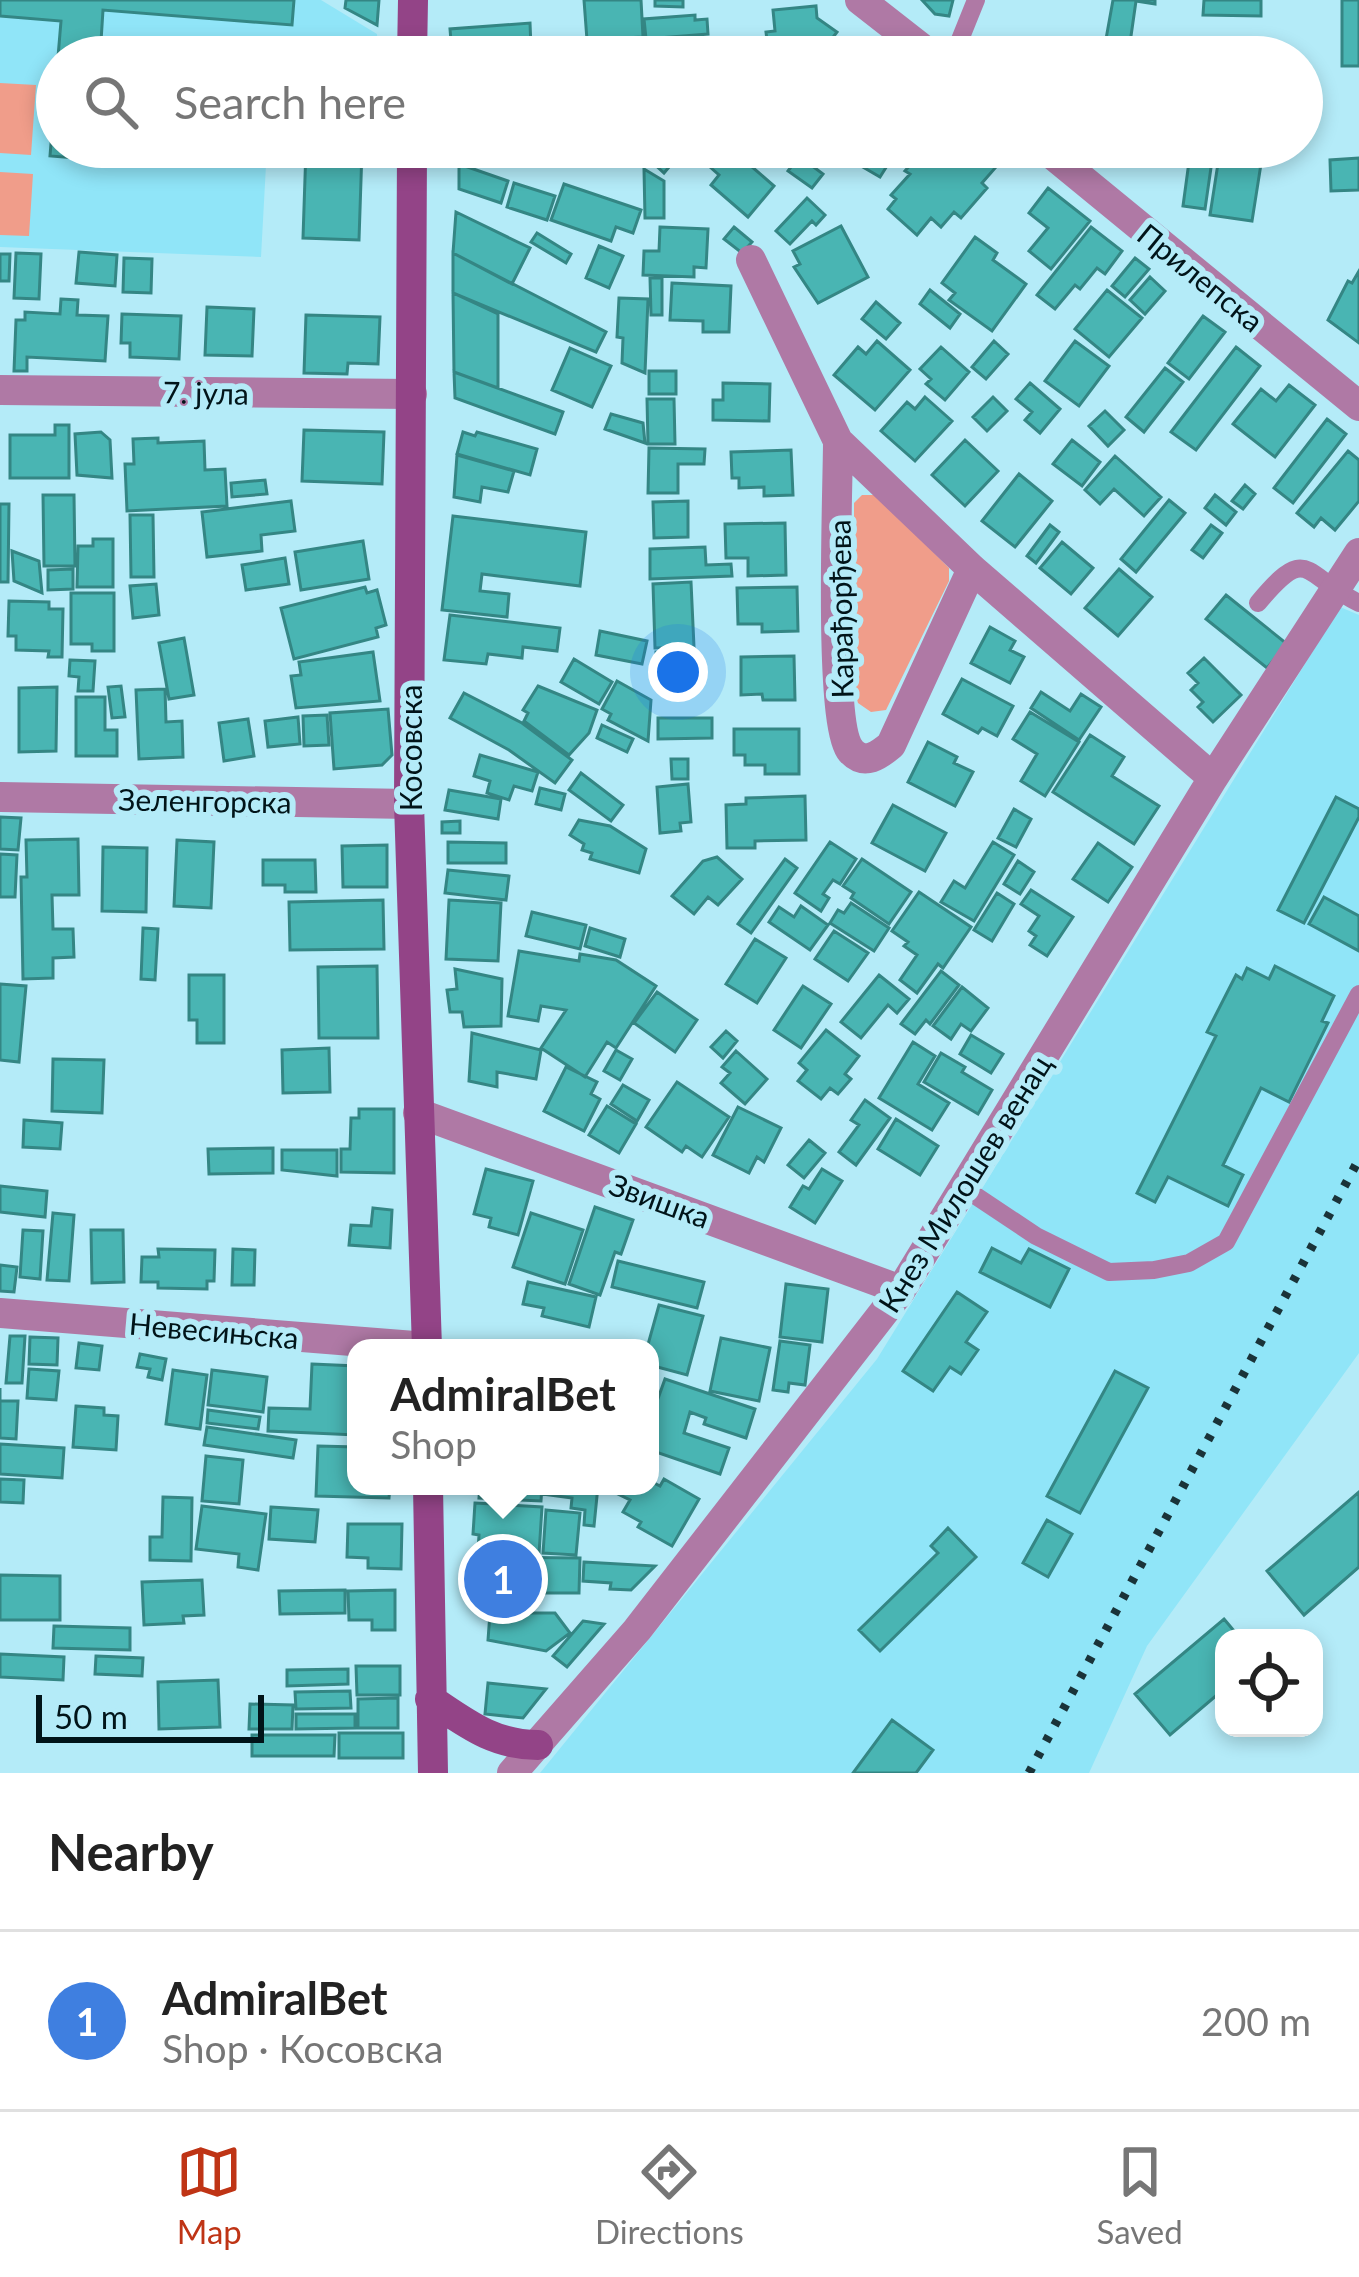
<!DOCTYPE html>
<meta charset="utf-8">
<style>
body{margin:0;font-family:Lato,sans-serif;background:#f6f6f6;color:#222}
.controls{position:absolute;right:36px;bottom:36px;display:grid;overflow:hidden;border-radius:24px;box-shadow:0 6px 18px #0003}
.controls button{width:108px;height:108px;display:grid;place-items:center;padding:0;border:0;border-bottom:3px solid #e0e0e0;background:#fff;color:#222;font:60px sans-serif}
.scale{position:absolute;left:36px;bottom:30px;width:228px;box-sizing:border-box;padding-left:12px;border:6px solid #011419;border-top:0;font-size:33px;line-height:42px;white-space:nowrap;color:#011419;-webkit-text-stroke:9px #b4ebf8;paint-order:stroke}
.you{position:absolute;left:678px;top:672px;width:42px;height:42px;margin:-30px;border:9px solid #fff;border-radius:50%;background:#1a73e8;box-shadow:0 0 0 18px #1a73e833}
.badge{display:grid;place-items:center;width:78px;height:78px;border-radius:50%;background:#bf3415;color:#fff;font-size:39px;font-weight:700}
.pin{position:absolute;translate:-50% -50%;border:6px solid #fff;box-shadow:0 3px 12px #0006}
.popup{position:absolute;left:347px;top:1339px;width:312px;height:156px;box-sizing:border-box;display:grid;place-content:center;border-radius:24px;background:#fff;filter:drop-shadow(0 3px 9px #0005);font-size:39px;white-space:nowrap;color:#767676}
.popup b{font-size:45px;color:#222}
.popup::after{content:'';position:absolute;left:50%;top:100%;margin-left:-24px;border:24px solid transparent;border-top-color:#fff}
.list{margin:0;padding:0;list-style:none}
h2{display:flex;justify-content:space-between;align-items:center;height:156px;margin:0;padding:0 48px;font-size:51px}
h2 small{font-size:39px;font-weight:400;color:#767676}
.list li{display:grid;grid-template-columns:78px 1fr auto;gap:36px;align-items:center;box-sizing:border-box;height:180px;padding:0 48px;border-top:3px solid #e0e0e0}
.list b{display:block;font-size:45px;white-space:nowrap}
.list p{margin:0;font-size:39px;white-space:nowrap;color:#767676}
.list em{font-size:39px;font-style:normal;color:#767676}
.icon{flex:none;width:66px;height:66px;fill:none;stroke:currentColor;stroke-width:2;stroke-linecap:round;stroke-linejoin:round}
.map{position:relative;flex:none;width:1359px;height:1773px;overflow:hidden}
.search{position:absolute;background:#fff;box-shadow:0 6px 18px #0003;left:36px;right:36px;top:36px;height:132px;display:flex;align-items:center;gap:30px;box-sizing:border-box;padding:0 42px;border-radius:66px;color:#767676;font-size:45px}
.sheet{height:336px;background:#fff}
nav{display:flex;justify-content:space-around;align-items:center;box-sizing:border-box;height:168px;border-top:3px solid #e0e0e0;background:#fff;font-size:33px;color:#767676}
nav a{display:grid;justify-items:center;gap:6px}
nav .on{color:#bf3415}
.map>svg:first-child{display:block}
.built{fill:#90e5f8}
.green{fill:#f09d8a}
.building{fill:#49b5b3;stroke:#348684;stroke-width:3}
.lines{fill:none;stroke-linecap:round;stroke-linejoin:round}
.service{stroke:#af79a5;stroke-width:18}
.minor{stroke:#af79a5;stroke-width:30}
.secondary{stroke:#934487;stroke-width:30}
.rail{stroke:#1a3339;stroke-width:9;stroke-dasharray:6 12;stroke-linecap:butt}
.labels{text-anchor:middle;dominant-baseline:central;stroke-width:12;stroke-linejoin:round;paint-order:stroke}
.street-label{font-size:30px;fill:#011419;stroke:#b4ebf8}
</style>
<div class="map">
<svg width="1359" height="1773" viewBox="0 0 1359 1773">
<rect width="100%" height="100%" fill="#b4ebf8"/>
<path class="built" d="M0,0H321L377,34L378,57H57V147H267L261,257L0,247Z
M1340,607L1359,615V1353L1147,1646L1089,1773H540L877,1359Z"/>
<path class="green" d="M0,83L36,85L31,155L0,153Z
M0,172L33,174L29,236L0,235Z
M862,495H877L949,568V581L886,710L871,712L858,703L854,688V503Z"/>
<path class="building" d="M0,0H294L292,25L103,10L100,57H58L61,21L0,16Z
M346,0H379L377,25L345,8Z
M584,0H641L643,37L587,40Z
M655,0H683V7L655,6Z
M922,0H953L949,16L935,14Z
M1113,0H1155V4L1136,1L1130,43L1106,39Z
M1204,0H1261V16L1203,15Z
M1342,0H1359V66H1342Z
M816,6L817,18L837,32L822,52L805,53V57H769L766,32L775,31L773,10Z
M695,15V20L707,19L708,34L646,39L644,19Z
M530,23L531,47L452,53L450,29Z
M680,46V57H634L633,47Z
M1104,49L1142,57H1102Z
M57,70V147H175L173,166L50,156Z
M527,147H584V153L527,155Z
M729,147L774,186L748,217L711,185L719,175L710,167Z
M825,147H851L845,158Z
M856,147H892L897,150L880,177L849,159Z
M926,147H973L996,167L982,183L987,188L961,218L954,212L941,227L931,218L917,235L888,209L896,199L891,195L910,174L905,171Z
M1105,147H1121L1115,166L1100,161Z
M1149,147H1175L1171,160L1147,155Z
M1191,147H1214L1205,209L1183,206Z
M306,148L362,150L359,240L303,238Z
M661,148L675,160L664,173L650,160Z
M799,156L823,174L812,188L788,171Z
M1219,157L1261,164L1252,221L1210,215Z
M1359,158V190L1331,191L1330,160Z
M459,164L508,181L501,203L459,189Z
M644,169L664,181V218H645Z
M514,183L555,196L547,220L507,207Z
M564,184L641,210L633,233L616,227L611,241L551,220Z
M1048,188L1090,221L1051,269L1029,251L1048,228L1029,213Z
M807,198L825,215L816,225L812,221L790,244L776,231Z
M456,212L530,248L512,284L453,253Z
M841,226L868,277L818,303L794,267L800,264L793,251Z
M660,227L708,229L706,268L694,267V277L643,275L644,251H659Z
M734,227L752,242L742,253L724,239Z
M1091,227L1122,251L1105,274L1097,268L1080,289L1075,285L1055,309L1037,295Z
M537,233L571,254L566,263L531,242Z
M975,237L997,253L993,260L1026,284L992,331L949,300L955,293L942,283Z
M599,246L623,256L609,288L586,278Z
M79,252L117,255L115,286L76,283Z
M16,253L41,254L39,299L14,298Z
M453,253L606,332L596,352L453,293Z
M0,254H10L9,281H0Z
M124,258L152,259L151,293L123,292Z
M1135,258L1149,269L1125,297L1112,286Z
M1359,271V343L1328,320L1348,281L1352,283Z
M1150,277L1165,291L1145,314L1130,300Z
M650,278H662V315H651Z
M672,283L731,286L729,332H703V321L670,320Z
M930,290L960,314L950,328L920,304Z
M1107,290L1142,318L1109,357L1075,329Z
M453,293L498,314V388L454,372Z
M619,298L648,299L645,373L622,363L623,338L617,337Z
M61,299L78,300L77,315L108,316L105,361L27,357V371H14L16,320H25V312L60,314Z
M876,302L900,323L886,339L862,319Z
M207,307L254,309L252,356L205,355Z
M122,314L181,316L179,359L130,357V343H121Z
M306,315L380,317L378,364L348,363L347,374L304,373Z
M1203,316L1225,332L1189,379L1168,363Z
M877,341L910,370L875,410L834,375L858,347L866,354Z
M994,341L1008,354L986,379L972,367Z
M1075,341L1109,366L1079,406L1045,381Z
M941,347L969,372L945,400L926,384L931,379L920,369Z
M1236,347L1260,366L1196,450L1171,432Z
M570,348L611,366L592,407L552,390Z
M1165,368L1183,382L1144,432L1126,417Z
M649,371H676V394H649Z
M454,372L563,412L555,434L455,398Z
M723,383L770,384L769,421L713,420V400H723Z
M1030,383L1060,409L1040,433L1025,420L1032,412L1016,399Z
M1289,385L1315,405L1275,457L1233,424L1261,389L1276,401Z
M925,397L952,421L915,461L881,431L907,402L915,409Z
M993,397L1007,411L987,431L973,417Z
M647,399H674L675,444H648Z
M1105,411L1124,430L1108,446L1089,426Z
M611,414L643,423L645,443L605,429Z
M1327,419L1346,434L1293,503L1274,488Z
M55,425H69V478H10V435H55Z
M304,430L384,432L382,484L302,481Z
M101,432L110,440L112,478L77,475L75,434Z
M463,432L475,436L477,432L537,449L530,475L457,454Z
M158,438V443L204,441L205,470L225,469L227,506L127,511L125,464H134L133,439Z
M965,440L998,471L965,506L932,475Z
M1072,440L1100,462L1082,486L1053,464Z
M649,448L705,449L704,464H678V493H648Z
M791,450L793,495L764,496V487L739,488V478H732L731,452Z
M1348,451L1359,460V501L1335,530L1321,518L1314,527L1297,513Z
M457,455L514,471L508,492L482,487L480,502L454,497Z
M1115,456L1161,497L1144,516L1114,489L1100,504L1085,490Z
M1019,474L1052,501L1015,547L982,521Z
M265,480L267,494L232,497L231,483Z
M1245,485L1255,494L1243,509L1232,501Z
M43,495H74L75,566H44Z
M1215,495L1236,512L1226,525L1205,508Z
M1169,500L1185,513L1136,572L1121,559Z
M291,501L295,531L261,535L262,551L207,557L202,512Z
M688,501V537L654,538L653,502Z
M0,504H9L8,582H0Z
M130,515H153L154,577H131Z
M453,516L586,532L580,586L482,574L480,591L509,594L507,617L442,610Z
M785,523L786,575L748,576V558H726L725,524Z
M1050,525L1059,532L1036,563L1027,556Z
M1211,525L1222,533L1203,558L1192,550Z
M93,539H113V587H77L78,546H93Z
M363,541L369,579L301,590L295,552Z
M1062,542L1093,568L1071,594L1040,568Z
M705,547L706,565L731,564L732,576L650,579V549Z
M12,551L39,561L42,593L14,581Z
M285,558L289,584L246,590L242,565Z
M73,569V589L48,590V570Z
M1119,569L1152,597L1118,636L1085,608Z
M691,582L694,647L655,648L653,584Z
M156,584L159,615L133,618L130,586Z
M365,587L367,593L377,590L386,625L376,628L378,637L294,659L281,608Z
M797,587L798,631L762,632V624H738L737,588Z
M71,593H114V651H92V644H71Z
M1226,595L1287,644L1267,668L1206,619Z
M9,601L49,602V609H63L62,657H48L49,651L16,650V636H8Z
M450,615L560,628L557,651L523,647L522,658L488,654L486,664L444,660Z
M990,627L1015,641L1010,650L1024,657L1010,683L971,663Z
M600,631L647,641L642,664L596,655Z
M184,638L194,695L169,699L159,643Z
M373,652L380,701L296,708L291,676L301,675L299,662Z
M656,652H689V678H656Z
M794,656L795,700H763L762,694L741,695V657Z
M1204,658L1241,695L1213,722L1198,707L1203,702L1191,690L1198,683L1188,673Z
M574,659L612,682L599,704L561,682Z
M70,660L95,661L93,691H78L79,677L69,676Z
M962,679L1013,706L997,736L982,728L978,733L943,714Z
M617,681L651,700L648,741L608,720L611,714L602,709Z
M121,686L125,717L112,718L108,687Z
M538,686L597,710L589,733L569,755L524,721L528,713L523,710Z
M57,687L56,751L19,752V688Z
M165,689L166,722L182,721L183,757L139,759L136,690Z
M1041,692L1070,711L1081,694L1101,707L1079,740L1031,708Z
M464,693L522,723L572,760L555,783L509,750L450,718Z
M76,697H105V730H117V756H76Z
M388,709L392,755L382,765L334,769L330,713Z
M1030,712L1079,742L1045,796L1021,781L1037,754L1013,739Z
M327,715L329,745L304,746L303,716Z
M298,717L300,744L268,747L265,721Z
M658,718H712V738L658,739Z
M248,719L254,756L224,761L219,723Z
M602,725L633,739L627,752L597,738Z
M734,729H799V774H765V765H745V755H734Z
M1090,735L1124,757L1112,776L1159,806L1134,844L1053,792Z
M928,742L957,757L954,763L973,772L955,806L908,782Z
M480,755L538,772L532,791L514,786L509,800L487,793L490,781L474,776Z
M671,759H688V779H672Z
M581,773L623,805L611,821L569,790Z
M688,784L691,822L680,823L681,831L660,833L657,787Z
M540,788L565,794L561,810L536,804Z
M449,790L501,799L498,819L445,810Z
M805,796L806,840L755,841V848H727L726,805L746,804V798Z
M1336,797L1359,809V817L1304,923L1278,910Z
M893,805L946,833L925,871L872,843Z
M1014,809L1031,819L1016,847L998,838Z
M0,817L21,818L18,850L0,849Z
M579,820L610,826L646,849L639,873L590,859L592,853L582,850L584,844L570,835Z
M460,821V833H442V822Z
M78,839L79,895H52L53,929H73L74,957L53,958V978L23,979L21,877H27L26,840Z
M177,840L214,842L211,908L174,906Z
M448,842L506,843V863H448Z
M830,842L856,859L840,884L833,880L823,894L829,898L821,911L795,893Z
M993,842L1014,855L974,921L941,902L954,881L965,888Z
M1098,843L1132,867L1108,902L1073,879Z
M387,845V887H343L342,846Z
M103,847L147,848L146,912L102,911Z
M0,854L17,855L15,897H0Z
M717,857L742,879L718,905L708,897L694,914L672,896L703,861Z
M785,859L797,868L751,933L738,924Z
M862,859L911,892L889,924L851,898L854,893L843,886Z
M263,860H315L316,892H285V885H263Z
M1018,861L1034,872L1020,894L1004,884Z
M448,870L509,876L506,900L445,893Z
M1031,890L1073,917L1047,956L1030,945L1036,936L1029,931L1039,916L1021,904Z
M919,892L971,927L943,968L938,964L917,993L900,980L917,955L904,946L908,942L892,931Z
M997,893L1014,904L992,941L974,930Z
M1324,897L1359,916V951L1309,924Z
M383,900L384,949L290,950L289,902Z
M449,900L501,903L498,961L446,959Z
M851,903L889,928L874,951L830,923L838,910L844,913Z
M801,906L828,925L810,950L769,922L779,907L794,917Z
M532,912L586,925L580,949L526,936Z
M143,928L158,929L155,980L141,979Z
M590,928L625,939L620,957L585,946Z
M834,931L868,953L848,981L815,959Z
M755,939L786,958L757,1003L726,984Z
M519,951L579,961L580,954L616,960L656,986L616,1048L607,1042L585,1077L541,1048L566,1010L541,1006L538,1021L508,1016Z
M377,966L378,1038H319L318,967Z
M1275,966L1334,996L1322,1021L1328,1023L1289,1102L1261,1088L1223,1165L1243,1175L1228,1206L1168,1177L1155,1202L1137,1193L1216,1036L1207,1032L1236,975L1242,979L1247,968L1269,979Z
M455,969L502,979L501,1026L464,1027L462,1012H450L447,990L457,989Z
M941,971L959,985L930,1024L926,1020L915,1034L901,1024Z
M189,975H224V1043H197V1020H189Z
M879,975L909,999L897,1013L888,1005L861,1038L841,1022Z
M0,984L26,986L19,1062L0,1060Z
M803,986L831,1004L801,1048L774,1030Z
M962,987L988,1008L971,1031L961,1024L951,1039L933,1026Z
M657,992L697,1020L675,1052L634,1023Z
M826,1030L859,1056L845,1074L851,1079L838,1094L830,1088L821,1099L798,1081L807,1070L799,1063Z
M726,1031L737,1041L723,1058L711,1047Z
M472,1033L541,1050L536,1079L497,1072V1087L469,1081Z
M971,1035L1003,1054L991,1073L960,1054Z
M913,1042L935,1056L918,1084L949,1103L932,1130L879,1098Z
M329,1048L330,1092L283,1093L282,1050Z
M616,1050L632,1059L620,1080L604,1071Z
M736,1051L767,1079L745,1104L721,1083L730,1073L722,1067Z
M941,1053L965,1067L962,1072L992,1090L978,1114L924,1082Z
M53,1059L104,1060L102,1113L52,1111Z
M566,1067L597,1082L591,1094L600,1099L584,1131L544,1111Z
M677,1082L729,1117L702,1157L686,1146L682,1152L646,1127Z
M623,1085L649,1100L637,1121L611,1104Z
M865,1100L890,1118L856,1165L839,1152L859,1125L851,1120Z
M607,1106L636,1124L619,1153L589,1135Z
M738,1107L781,1128L764,1162L757,1157L749,1173L713,1155Z
M359,1109H394V1173L341,1172V1149H350L351,1118H359Z
M896,1119L938,1146L920,1175L878,1149Z
M24,1120L62,1123L60,1149L23,1147Z
M809,1140L825,1153L804,1178L788,1165Z
M273,1148V1173L209,1174L208,1149Z
M282,1150H337V1176L282,1170Z
M486,1169L533,1181L518,1235L489,1227L491,1218L474,1214Z
M822,1169L842,1181L815,1223L790,1207L803,1186L809,1189Z
M0,1186L47,1191L45,1217L0,1212Z
M595,1207L633,1220L621,1254L615,1252L600,1295L569,1284Z
M373,1208L392,1210L390,1248L349,1245L351,1225L371,1226Z
M53,1213L74,1215L69,1281L47,1280Z
M531,1213L583,1230L565,1284L513,1267Z
M23,1230L43,1231L40,1279L20,1277Z
M91,1230H123L124,1282L92,1283Z
M992,1248L1021,1263L1029,1249L1069,1269L1050,1307L980,1272Z
M158,1249L215,1250L214,1281H207V1289L158,1288V1282H141L142,1257H159Z
M233,1249L255,1250L254,1285H232Z
M618,1261L704,1282L697,1308L612,1287Z
M0,1265L17,1267L14,1292L0,1291Z
M528,1282L596,1297L589,1327L542,1316L544,1308L523,1304Z
M786,1284L828,1289L822,1342L780,1337Z
M957,1292L987,1312L966,1342L978,1350L961,1374L950,1367L933,1391L903,1371Z
M659,1305L703,1316L687,1375L650,1365L647,1348Z
M10,1336H25L22,1383H6Z
M30,1337L58,1338L57,1365L29,1364Z
M721,1338L770,1348L759,1401L710,1391Z
M780,1341L810,1345L805,1385L789,1383L788,1392L773,1390Z
M79,1343L102,1346L99,1370L76,1368Z
M140,1354L166,1359L162,1380L148,1377L150,1369L137,1367Z
M312,1364L356,1366V1435L268,1431L269,1408L310,1409Z
M29,1369L59,1371L56,1400L27,1398Z
M173,1370L207,1375L200,1429L166,1424Z
M212,1370L267,1377L263,1412L208,1405Z
M1115,1371L1148,1388L1080,1513L1047,1496Z
M665,1379L755,1409L746,1438L704,1424L706,1418L690,1412L684,1433L729,1448L720,1474L650,1450V1421Z
M0,1388V1401H18L16,1439L0,1438Z
M76,1406L104,1408V1415L118,1416L116,1450L73,1447Z
M208,1410L260,1417L258,1429L207,1423Z
M207,1427L296,1440L293,1458L204,1445Z
M0,1444L64,1448L62,1478L0,1474Z
M318,1446L356,1447V1486H390L389,1498L316,1496Z
M206,1456L243,1460L239,1504L202,1501Z
M0,1479L24,1480L23,1503L0,1502Z
M664,1479L699,1499L672,1546L638,1527L641,1522L623,1512L630,1500L618,1494L622,1486H650V1481L660,1486Z
M480,1486H542L541,1501L479,1498Z
M543,1486H598L594,1526L584,1525L585,1510L571,1508L572,1498L542,1494Z
M1359,1492V1567L1304,1615L1267,1571Z
M163,1497L192,1498L191,1561L150,1560V1537H162Z
M475,1503L542,1507L539,1554L478,1551L479,1535L473,1534Z
M202,1506L266,1514L258,1570L238,1567L239,1554L196,1549Z
M271,1507L318,1510L315,1542L269,1539Z
M546,1510L580,1513L576,1555L543,1553Z
M1047,1520L1072,1534L1048,1577L1023,1563Z
M348,1524H402L401,1569L368,1568V1558L347,1557Z
M948,1528L976,1557L880,1651L859,1630L938,1553L931,1546Z
M481,1557L580,1558L579,1593H514V1607H480Z
M584,1562L655,1566L631,1590L610,1589L611,1583L583,1581Z
M0,1575L60,1576V1620H0Z
M202,1580L204,1615L183,1616L184,1623L144,1625L142,1582Z
M345,1590V1613L280,1614L279,1591Z
M395,1590V1630H372V1620H349L348,1591Z
M490,1613H555L570,1633L546,1651L488,1640Z
M1224,1619L1240,1638H1224V1689L1170,1735L1135,1694Z
M583,1621L604,1624L567,1667L553,1656Z
M54,1626L130,1628V1650L53,1648Z
M0,1654L64,1657L63,1680L0,1677Z
M96,1656L143,1658L142,1676L95,1674Z
M356,1666H400V1695H357Z
M348,1669V1684L287,1686V1670Z
M218,1680L220,1727L159,1729L158,1682Z
M488,1683L546,1689L523,1718L485,1714Z
M350,1691L351,1708L296,1709L295,1692Z
M398,1698V1728H358V1699Z
M250,1704L293,1705L292,1729H249Z
M296,1714H355V1728L296,1729Z
M892,1720L933,1750L916,1773H853Z
M339,1733H403V1758H339Z
M252,1735H335L334,1756H252Z"/>
<g class="lines">
<path class="service" d="M953,57L976,0
M1258,603C1309,542 1302,575 1359,603
M964,1188L1036,1236L1109,1272L1154,1270L1189,1263L1226,1242L1359,994"/>
<path class="minor" d="M860,0L933,57
M1043,147L1359,406
M751,260L838,441L972,569L1213,778
M0,390L412,394
M838,441C838,489 828,725 851,751C865,766 879,755 891,745L972,569
M0,797L409,804
M418,1113L901,1290
M0,1313L427,1347
M512,1773L637,1630L901,1290L1213,778L1359,553"/>
<path class="secondary" d="M412,57L413,0
M412,147L409,804L427,1348
M428,1486L433,1773
M430,1699C466,1723 493,1745 538,1745"/>
<path class="rail" d="M1029,1773L1359,1159"/>
</g>
<g class="labels">
<g class="street-label">
<text transform="translate(1201 277) rotate(39)">Прилепска</text>
<text transform="translate(206 392) rotate(1)">7. јула</text>
<text transform="translate(840 609) rotate(-91)">Карађорђева</text>
<text transform="translate(410 748) rotate(-90)">Косовска</text>
<text transform="translate(205 800) rotate(1)">Зеленгорска</text>
<text transform="translate(964 1183) rotate(-58)">Кнез Милошев венац</text>
<text transform="translate(660 1200) rotate(20)">Звишка</text>
<text transform="translate(214 1330) rotate(5)">Невесињска</text>
</g>
</g>
</svg>
<div class="controls">
<button><svg class="icon" aria-label="locate" viewBox="0 0 24 24"><circle cx="12" cy="12" r="6"/><path d="M12 2v4M12 18v4M2 12h4M18 12h4"/></svg></button>
</div>
<div class="scale">50 m</div>
<div class="you"></div>
<div class="pin badge" style="left:503px;top:1579px;background:#3f7fe0">1</div>
<div class="popup"><b>AdmiralBet</b>Shop</div>
<div class="search"><svg class="icon" aria-label="search" viewBox="0 0 24 24"><circle cx="10" cy="10" r="6"/><path d="M15 15l6 6"/></svg>Search here</div>
</div>
<section class="sheet">
<h2>Nearby<small></small></h2>
<ul class="list">
<li><span class="badge" style="background:#3f7fe0">1</span><div><b>AdmiralBet</b><p>Shop · Косовска</p></div><em>200 m</em></li>
</ul>
</section>
<nav>
<a class="on"><svg class="icon" aria-label="map" viewBox="0 0 24 24"><path d="M3 6l6-2 6 2 6-2v14l-6 2-6-2-6 2zM9 4v14M15 6v14"/></svg>Map</a>
<a><svg class="icon" aria-label="directions" viewBox="0 0 24 24"><path d="M12 3l9 9-9 9-9-9zM9 14v-3h6M13 9l2 2-2 2"/></svg>Directions</a>
<a><svg class="icon" aria-label="saved" viewBox="0 0 24 24"><path d="M7 4h10v16l-5-4-5 4z"/></svg>Saved</a>
</nav>
